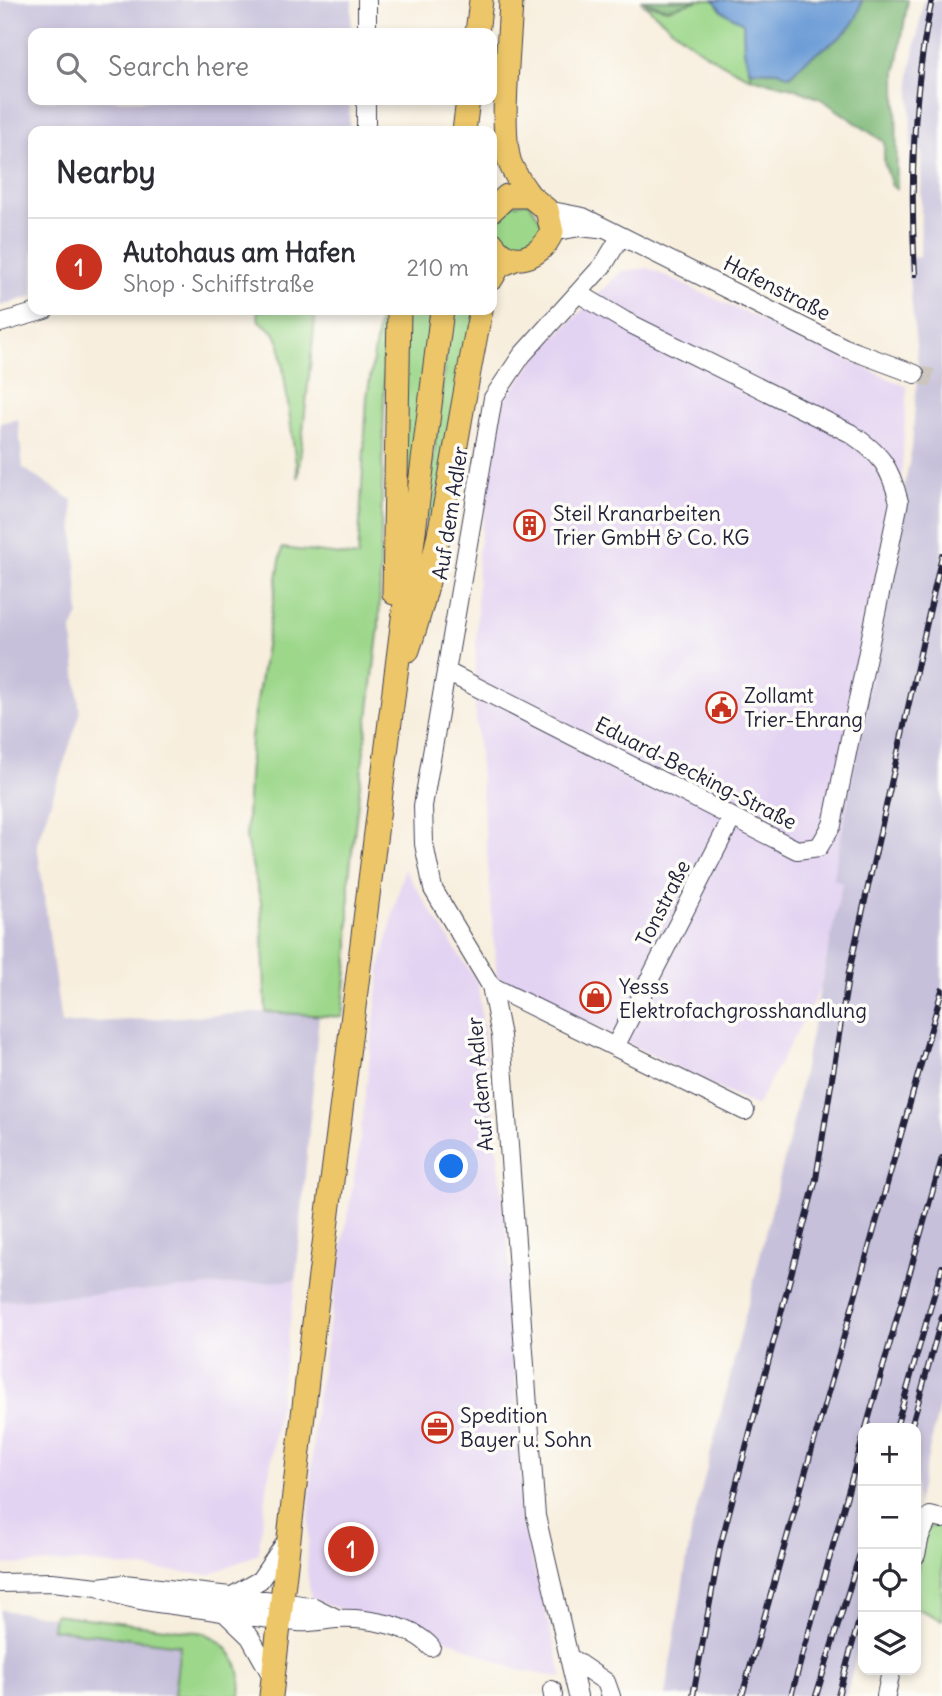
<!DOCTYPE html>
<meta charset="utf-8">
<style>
body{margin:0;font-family:Delius,sans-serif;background:#f7f7f7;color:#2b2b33}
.controls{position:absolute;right:21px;bottom:21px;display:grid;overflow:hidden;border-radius:14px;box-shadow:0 4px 10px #0003}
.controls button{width:63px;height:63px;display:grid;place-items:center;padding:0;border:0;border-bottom:2px solid #e1e1e2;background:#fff;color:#2b2b33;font:35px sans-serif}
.you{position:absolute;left:452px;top:1167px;width:24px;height:24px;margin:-18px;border:5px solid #fff;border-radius:50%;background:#1a73e8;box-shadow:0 0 0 10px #1a73e833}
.badge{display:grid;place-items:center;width:46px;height:46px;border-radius:50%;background:#c8321e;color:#fff;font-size:23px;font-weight:700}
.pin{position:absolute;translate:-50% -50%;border:4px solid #fff;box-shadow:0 2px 7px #0006}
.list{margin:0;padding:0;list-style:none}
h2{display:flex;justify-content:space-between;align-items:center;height:91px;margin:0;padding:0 28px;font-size:30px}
h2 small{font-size:23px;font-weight:400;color:#7c7c81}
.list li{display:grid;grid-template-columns:46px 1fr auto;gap:21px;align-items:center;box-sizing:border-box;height:98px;padding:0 28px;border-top:2px solid #e1e1e2}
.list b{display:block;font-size:26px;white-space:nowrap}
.list p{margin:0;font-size:23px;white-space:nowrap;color:#7c7c81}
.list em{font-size:23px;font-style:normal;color:#7c7c81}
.icon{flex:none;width:38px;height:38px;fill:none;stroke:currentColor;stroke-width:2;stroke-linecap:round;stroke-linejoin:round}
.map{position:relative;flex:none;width:942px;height:1696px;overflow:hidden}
.search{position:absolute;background:#fff;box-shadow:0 4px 10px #0003;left:28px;top:28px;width:469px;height:77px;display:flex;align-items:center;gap:18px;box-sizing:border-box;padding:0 24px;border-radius:14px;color:#7c7c81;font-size:26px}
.panel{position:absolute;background:#fff;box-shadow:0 4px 10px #0003;left:28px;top:126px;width:469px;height:189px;border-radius:14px}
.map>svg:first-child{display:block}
.built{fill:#e3d3f2}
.industrial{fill:#c6c0da}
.green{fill:#9cd78a;stroke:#5f7c62;stroke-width:2}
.forest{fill:#7db876;stroke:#506d58;stroke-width:2}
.water{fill:#6d9dd7;stroke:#486089;stroke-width:2}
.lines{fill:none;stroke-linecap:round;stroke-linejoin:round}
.minor-tunnel{stroke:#ccc5bd;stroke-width:18;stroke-dasharray:18 9;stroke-linecap:butt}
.minor-casing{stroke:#424153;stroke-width:20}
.major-casing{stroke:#424153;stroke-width:25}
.minor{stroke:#fff;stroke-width:18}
.major{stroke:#ecc669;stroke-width:23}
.rail-casing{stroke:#22223b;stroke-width:6}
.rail{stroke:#fdfcf7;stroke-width:3.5;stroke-dasharray:10;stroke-linecap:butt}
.labels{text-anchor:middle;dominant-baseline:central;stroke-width:7;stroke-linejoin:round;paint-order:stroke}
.street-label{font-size:21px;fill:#22223b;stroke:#fdfcf7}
.poi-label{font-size:21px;fill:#22223b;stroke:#fdfcf7;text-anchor:start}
</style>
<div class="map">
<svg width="942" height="1696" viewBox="0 0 942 1696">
<rect width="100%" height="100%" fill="#fdfcf7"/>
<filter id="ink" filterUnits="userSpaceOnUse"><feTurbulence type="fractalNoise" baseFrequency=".0143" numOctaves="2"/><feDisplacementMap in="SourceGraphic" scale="14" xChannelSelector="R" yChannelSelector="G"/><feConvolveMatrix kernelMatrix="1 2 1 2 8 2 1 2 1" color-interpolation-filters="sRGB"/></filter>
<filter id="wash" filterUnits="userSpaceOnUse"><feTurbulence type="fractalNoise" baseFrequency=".00686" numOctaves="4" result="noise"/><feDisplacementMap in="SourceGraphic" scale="28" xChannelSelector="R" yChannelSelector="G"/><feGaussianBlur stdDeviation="1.57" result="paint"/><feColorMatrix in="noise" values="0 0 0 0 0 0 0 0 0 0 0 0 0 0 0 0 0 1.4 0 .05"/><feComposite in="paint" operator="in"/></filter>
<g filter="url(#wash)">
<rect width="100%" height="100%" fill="#f7eedd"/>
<path class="built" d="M648,268L907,387L891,648L820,989L756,1107L497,978L475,707L478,552L503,402L546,346L622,271Z
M404,869L478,984L508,1243L524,1530L563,1678L517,1670L424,1629L339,1609L311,1598L307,1571L314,1417L358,1153L381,965Z
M296,1280L258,1554L208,1575L82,1562L0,1565V1301Z"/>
<path class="industrial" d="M0,0H352L351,33H33V100H350L349,131H33V296L0,306Z
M924,0H942V1394L916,1509V1428H863V1655L857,1654L846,1696H665L692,1528L790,1136L842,883L833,878L900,535L904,489L912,447L918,365L907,258L920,257L922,152L911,150L910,74Z
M18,419L23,468L72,500L79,614L72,630L80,715L37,843L61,1024L266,1012L319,1015L296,1280L0,1301V423Z
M0,1610L215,1636L235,1675L232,1696H0Z"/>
<path class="green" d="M699,0H714L722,11L743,23L744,51L751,78C709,60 677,34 644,4L667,9Z
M529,202L544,225L534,245L514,249L498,238L495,218L503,206Z
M257,310H316L298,478L280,345L274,332L259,321Z
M381,310L386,317L379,626L349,877V949L342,1017L266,1012L261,902L246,840L251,737L282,548L358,557L367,397Z
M403,310H432L401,572Z
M451,310H477L417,599Z
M942,1525V1620L916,1608V1576L926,1531L929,1527Z
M54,1614L205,1633C232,1646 244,1666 240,1696H174L180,1645L52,1629Z"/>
<path class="forest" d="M640,0H699L667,9Z
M862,0H908L896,72L897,189L892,186L884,162V142L821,99L793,88L751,78L750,70L778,71L790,76C816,44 854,44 862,0Z"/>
<path class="water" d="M714,0H862C854,44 816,44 790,76L778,71L750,70L744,51L743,23L722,11Z"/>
</g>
<g filter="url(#ink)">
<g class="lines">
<path class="minor-tunnel" d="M915,374L942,380"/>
<defs>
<path id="minor" d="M367,33V0
M366,131V100
M547,210L583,217L845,348L915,374
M552,232L580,227L598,229
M0,323L45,310
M447,672L797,850L819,847L832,825L899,502C890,466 881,454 850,433L625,321L578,293
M491,986L745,1111
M615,1047L732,818
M916,1555L920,1536L930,1516L942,1519
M0,1583L52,1582L98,1587L124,1584L283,1602L314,1607L338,1619
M98,1587C131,1602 167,1604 203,1609C234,1614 266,1619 298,1622C311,1623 323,1620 336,1619C364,1617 412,1625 431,1647
M234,1595L260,1580L288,1539
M224,1612L250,1637L273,1678
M569,1657L606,1682L611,1696
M552,1690L553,1696
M578,1696L536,1516L501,1036L491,986L433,889L424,844L423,806L493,398L522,355L604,264L621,236
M886,1696L891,1670"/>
<path id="major" d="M511,0C510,39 499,130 510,163C515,176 522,185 530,196
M477,33L481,0
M464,131L468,100
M492,210L507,196H530L547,210L552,232C542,258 510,270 492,243
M492,278L499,266L515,259
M394,593L399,310
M408,650C445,541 457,423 481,310
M271,1696L309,1363L442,310"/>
</defs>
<use href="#minor" class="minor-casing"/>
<use href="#major" class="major-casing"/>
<use href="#minor" class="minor"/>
<use href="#major" class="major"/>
<defs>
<path id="rail" d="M915,274C910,185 913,88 932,0
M866,1428L942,1158
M896,1428L942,1267
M911,1428L942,1317
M693,1696L720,1547L816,1179L849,972L942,555
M742,1696L942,990
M791,1696L863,1438
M816,1696L863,1544
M838,1696L863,1606"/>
</defs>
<use href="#rail" class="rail-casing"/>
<use href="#rail" class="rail"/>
</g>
</g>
<defs>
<symbol id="building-ring" viewBox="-11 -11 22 22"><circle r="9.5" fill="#fdfcf7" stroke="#c8321e" stroke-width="1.5"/><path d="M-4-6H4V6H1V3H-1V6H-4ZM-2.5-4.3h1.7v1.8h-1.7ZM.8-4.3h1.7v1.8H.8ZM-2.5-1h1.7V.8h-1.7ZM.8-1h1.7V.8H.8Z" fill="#c8321e"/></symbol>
<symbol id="civic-ring" viewBox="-11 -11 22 22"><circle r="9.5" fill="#fdfcf7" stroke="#c8321e" stroke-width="1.5"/><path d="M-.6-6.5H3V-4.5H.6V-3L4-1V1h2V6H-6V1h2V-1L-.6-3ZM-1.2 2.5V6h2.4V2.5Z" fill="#c8321e"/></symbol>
<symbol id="shop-ring" viewBox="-11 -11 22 22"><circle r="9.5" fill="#fdfcf7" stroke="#c8321e" stroke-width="1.5"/><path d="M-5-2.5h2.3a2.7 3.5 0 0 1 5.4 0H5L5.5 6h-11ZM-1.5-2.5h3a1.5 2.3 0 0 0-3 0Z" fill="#c8321e"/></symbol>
<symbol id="office-ring" viewBox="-11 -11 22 22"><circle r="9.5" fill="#fdfcf7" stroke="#c8321e" stroke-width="1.5"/><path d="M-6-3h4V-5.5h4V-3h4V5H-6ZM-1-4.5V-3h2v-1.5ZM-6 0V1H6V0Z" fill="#c8321e"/></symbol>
</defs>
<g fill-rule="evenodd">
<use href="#building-ring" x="512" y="508" width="35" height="35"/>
<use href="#civic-ring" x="704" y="690" width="35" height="35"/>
<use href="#shop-ring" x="578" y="980" width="35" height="35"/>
<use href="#office-ring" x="420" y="1410" width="35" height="35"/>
</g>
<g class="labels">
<g class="street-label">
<text transform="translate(777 288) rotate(27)">Hafenstraße</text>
<text transform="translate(450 513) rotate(-81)">Auf dem Adler</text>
<text transform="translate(696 773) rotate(27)">Eduard-Becking-Straße</text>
<text transform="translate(663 903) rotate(-63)">Tonstraße</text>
<text transform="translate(480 1084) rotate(-95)">Auf dem Adler</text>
</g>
<g class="poi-label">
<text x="553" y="513">Steil Kranarbeiten<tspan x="553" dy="24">Trier GmbH &amp; Co. KG</tspan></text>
<text x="744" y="695">Zollamt<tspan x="744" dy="24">Trier-Ehrang</tspan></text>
<text x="619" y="986">Yesss<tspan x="619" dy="24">Elektrofachgrosshandlung</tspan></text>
<text x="460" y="1415">Spedition<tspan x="460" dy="24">Bayer u. Sohn</tspan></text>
</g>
</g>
</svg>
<div class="controls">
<button>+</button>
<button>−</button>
<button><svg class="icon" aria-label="locate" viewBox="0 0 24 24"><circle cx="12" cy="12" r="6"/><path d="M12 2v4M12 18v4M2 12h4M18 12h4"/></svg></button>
<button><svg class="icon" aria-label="layers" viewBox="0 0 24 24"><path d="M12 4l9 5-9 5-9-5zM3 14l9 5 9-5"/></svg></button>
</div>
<div class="you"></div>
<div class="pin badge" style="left:351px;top:1549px">1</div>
<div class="search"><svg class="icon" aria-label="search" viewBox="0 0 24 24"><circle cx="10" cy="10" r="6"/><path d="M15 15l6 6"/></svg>Search here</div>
<section class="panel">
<h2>Nearby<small></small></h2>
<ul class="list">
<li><span class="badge">1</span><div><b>Autohaus am Hafen</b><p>Shop · Schiffstraße</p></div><em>210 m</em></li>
</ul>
</section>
</div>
